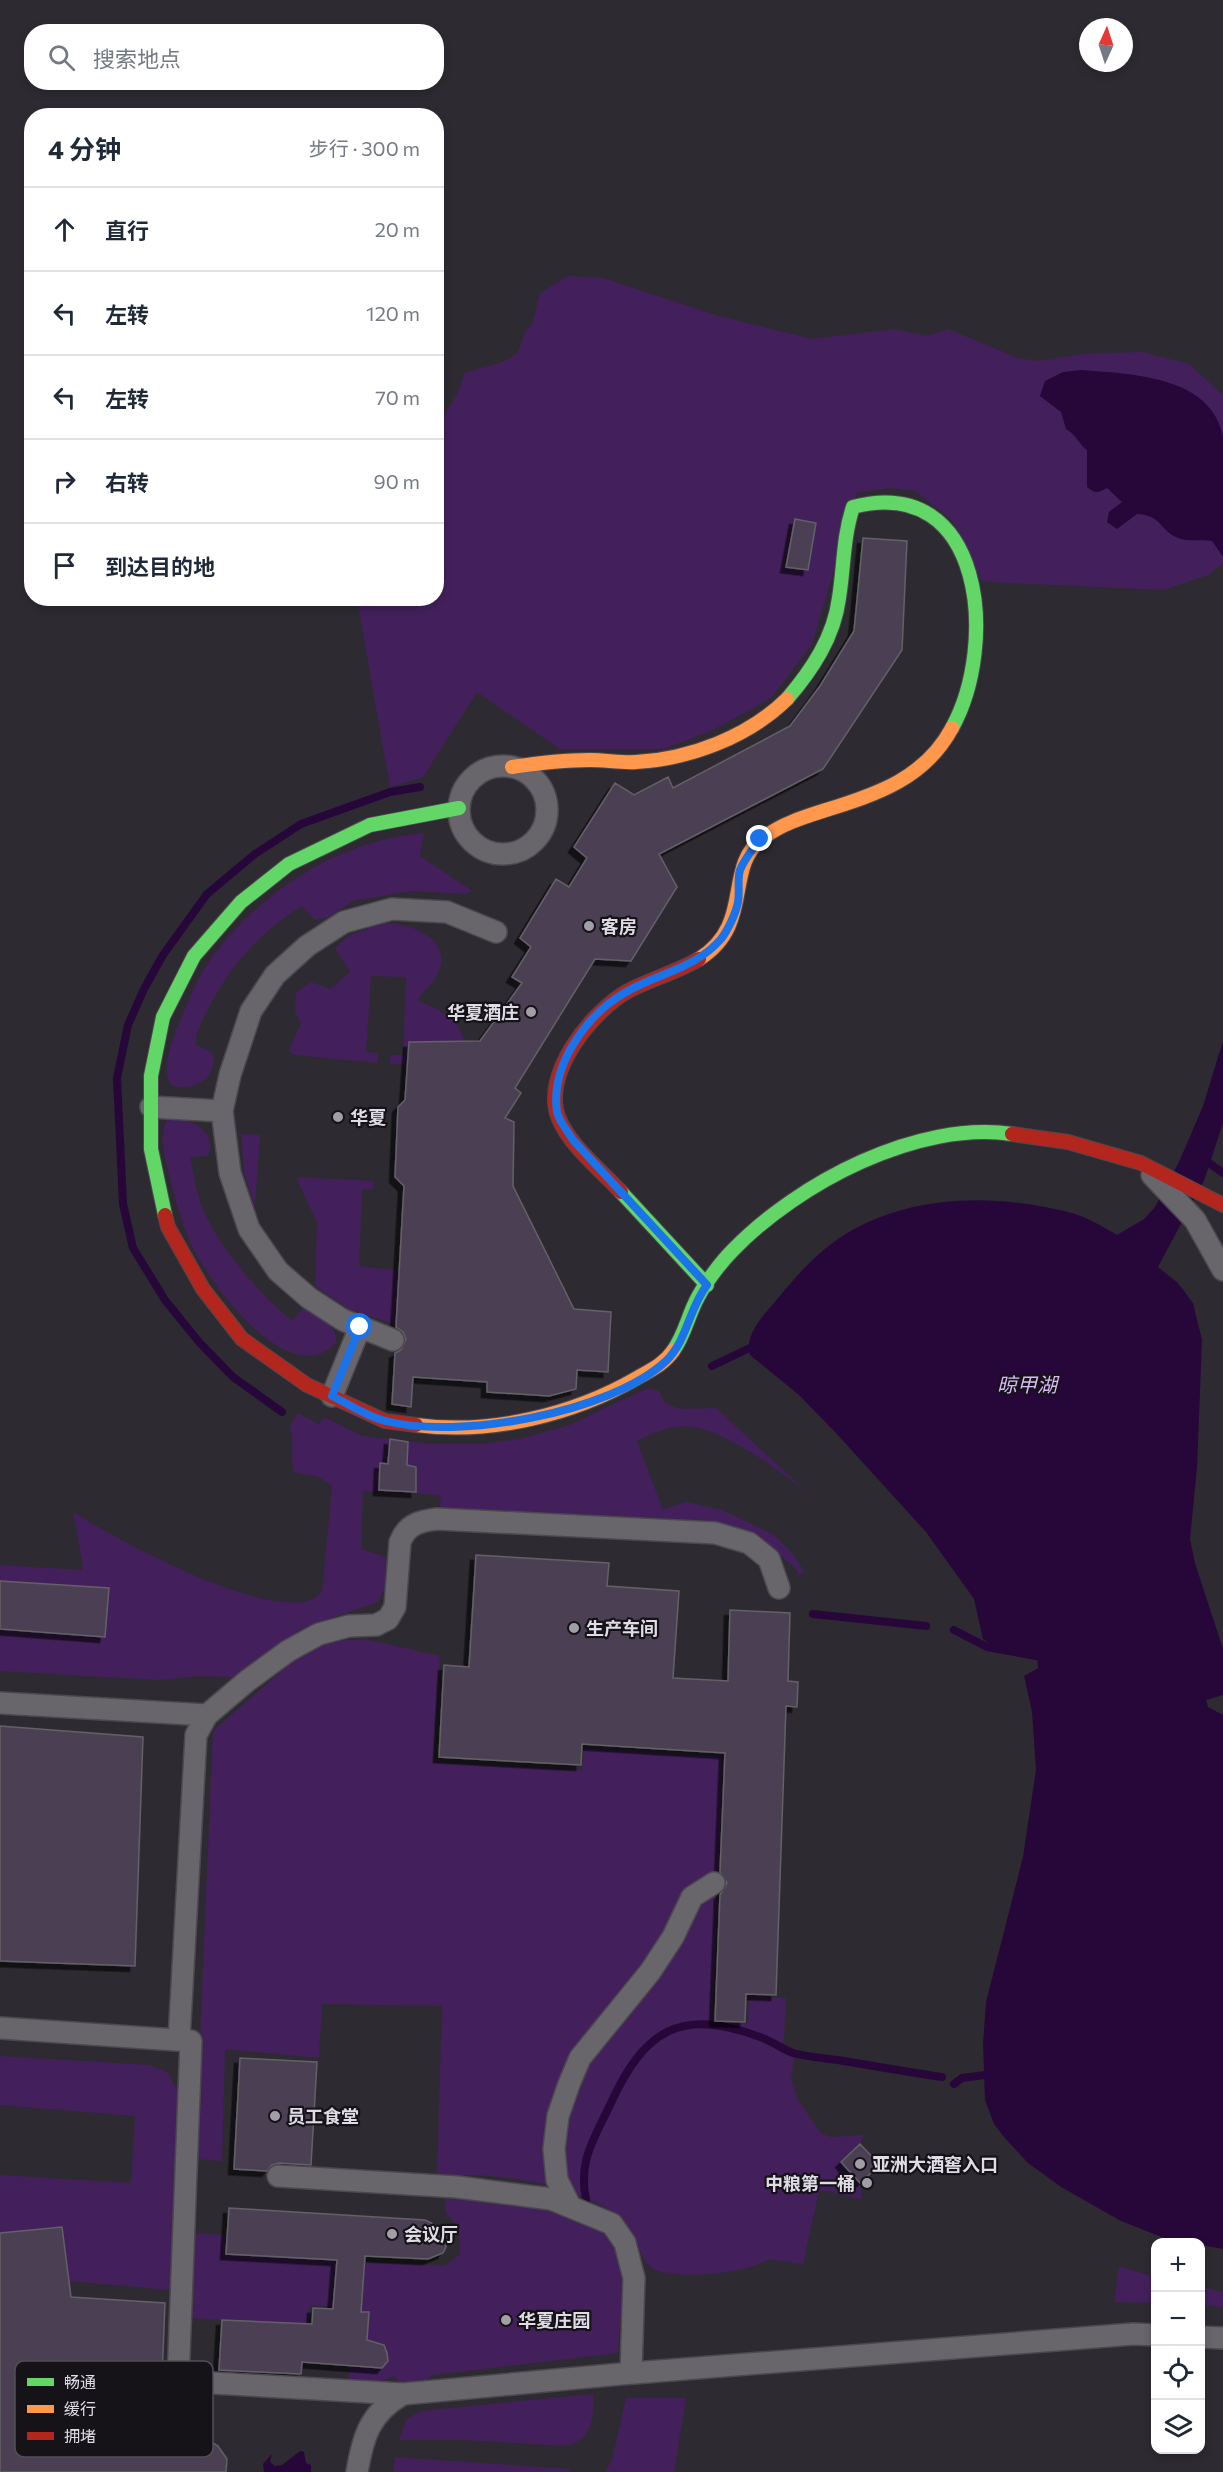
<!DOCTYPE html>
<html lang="zh">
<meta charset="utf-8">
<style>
body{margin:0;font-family:Commissioner,"Noto Sans SC",sans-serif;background:#f6f6f7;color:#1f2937}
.controls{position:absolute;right:18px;bottom:18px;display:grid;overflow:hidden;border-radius:12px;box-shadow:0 3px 9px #0003}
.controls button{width:54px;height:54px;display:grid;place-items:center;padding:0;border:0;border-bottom:2px solid #e0e1e3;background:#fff;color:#1f2937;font:30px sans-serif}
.compass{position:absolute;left:1079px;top:18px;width:54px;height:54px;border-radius:50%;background:#fff;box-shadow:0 3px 9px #0003;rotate:3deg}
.stop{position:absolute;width:18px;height:18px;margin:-14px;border:4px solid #1a73e8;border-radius:50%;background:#fff}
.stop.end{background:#1a73e8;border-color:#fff;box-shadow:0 2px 6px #0008}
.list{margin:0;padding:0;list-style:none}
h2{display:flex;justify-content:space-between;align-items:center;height:78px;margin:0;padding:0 24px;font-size:26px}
h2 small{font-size:20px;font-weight:400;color:#747a83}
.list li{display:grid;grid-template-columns:39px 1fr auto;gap:18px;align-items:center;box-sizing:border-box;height:84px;padding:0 24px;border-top:2px solid #e0e1e3}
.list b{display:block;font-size:22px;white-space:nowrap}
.list em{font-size:20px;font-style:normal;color:#747a83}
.icon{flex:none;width:33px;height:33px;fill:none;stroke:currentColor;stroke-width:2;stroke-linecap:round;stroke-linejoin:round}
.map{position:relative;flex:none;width:1223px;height:2472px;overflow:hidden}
.search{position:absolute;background:#fff;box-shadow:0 3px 9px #0003;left:24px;top:24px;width:420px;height:66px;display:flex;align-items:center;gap:15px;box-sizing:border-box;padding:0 21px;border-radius:24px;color:#747a83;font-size:22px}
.panel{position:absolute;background:#fff;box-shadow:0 3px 9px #0003;left:24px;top:108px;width:420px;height:498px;border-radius:24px}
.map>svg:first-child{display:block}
.green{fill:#43205c}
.water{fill:#27073a}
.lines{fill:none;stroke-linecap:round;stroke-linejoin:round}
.stream{stroke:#27073a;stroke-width:8}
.building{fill:#4b4152;stroke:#646067;stroke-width:1.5;filter:url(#shadow)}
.street-casing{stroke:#4b484e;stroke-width:24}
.fast-casing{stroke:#4b484e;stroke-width:16}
.slow-casing{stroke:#4b484e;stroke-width:16}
.jam-casing{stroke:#4b484e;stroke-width:16}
.street{stroke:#68656b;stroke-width:21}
.fast{stroke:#63d668;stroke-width:14}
.slow{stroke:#ff974d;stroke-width:14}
.jam{stroke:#b3261e;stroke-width:14}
.route{stroke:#1a73e8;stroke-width:8}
.poi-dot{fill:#a29ea6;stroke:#151218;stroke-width:2}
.labels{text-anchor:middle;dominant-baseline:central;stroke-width:4.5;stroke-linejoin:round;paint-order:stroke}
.poi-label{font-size:18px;font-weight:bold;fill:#e0dce5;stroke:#151218;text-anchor:start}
.water-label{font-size:20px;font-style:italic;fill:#d9b9f7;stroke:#151218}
.key{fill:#151218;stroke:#524f56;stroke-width:1.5}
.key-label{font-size:16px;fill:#e0dce5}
</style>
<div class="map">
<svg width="1223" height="2472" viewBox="0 0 1223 2472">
<defs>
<filter id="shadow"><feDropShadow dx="-5.5" dy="5.5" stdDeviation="0" flood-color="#0009"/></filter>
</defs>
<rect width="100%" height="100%" fill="#2e2a32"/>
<path class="green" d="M568,276L603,278L719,316L812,339L895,329L926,336L948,329L1018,358L1038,361L1084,354L1142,352L1189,364L1223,395V563L1208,575L1163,590L987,582L980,579L952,520L915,491L889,488L857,493L812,644L771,698L715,729L664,749H560L477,692L423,777L390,787L357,599L436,598L437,425L457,395L465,373L503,362L518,353L525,332L532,324L540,293Z
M424,833L420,856L472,891L465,894L410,891L353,901L329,917L315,920L302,906C261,931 229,967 207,1011C202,1021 195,1033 196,1045L212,1052C220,1076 193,1094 171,1085C161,1073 171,1042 177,1028C188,1002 198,974 216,952C266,888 342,840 424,833Z
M384,923C413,923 458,941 435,979C431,986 422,992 417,1000C440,1011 457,1015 464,1041L409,1042L407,1065L390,1063V1055H403L406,977L371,976L366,1052L378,1053V1063L294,1055L289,1050L301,1023L295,1012L296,993L311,982L330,989L350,972L335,948L350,935Z
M175,1119C195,1120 217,1132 208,1156L190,1157C193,1171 195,1185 199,1199C212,1240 259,1294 292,1321L304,1307C319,1315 337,1323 336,1343C288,1393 209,1282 191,1244C181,1221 175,1198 169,1174C165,1156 158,1137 167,1120Z
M241,1134L260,1135L255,1207L244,1172Z
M296,1177L373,1181V1189H362L359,1266L399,1271L396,1325L349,1309L315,1286L317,1223Z
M648,1388L659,1391L665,1403L679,1409L716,1408L811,1496C784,1473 730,1434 695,1427C674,1424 655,1432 637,1441L663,1510L686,1502L722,1510L774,1535L793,1554L805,1573L798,1575L797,1570L764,1541L718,1524L674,1519L441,1512L440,1495L363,1491L361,1549L386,1557L385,1587L378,1602L303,1628L235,1677L199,1676L160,1680L0,1671V1565L82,1570L83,1566L73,1512C116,1539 271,1625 317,1597L322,1591L332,1486L319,1477L294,1472C289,1456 295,1441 290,1425L298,1413L319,1425L324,1417L360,1435L378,1438L433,1444H480L519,1439L567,1426Z
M365,1639L440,1656L433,1762L582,1770L584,1748L723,1756L713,2021L748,2023L749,1996L786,1998L784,2037L780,2051L794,2058L791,2080L798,2100L821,2133L831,2137L864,2135L860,2144L841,2162L860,2183L862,2200L828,2191H819L803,2264L767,2259C751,2273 671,2281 652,2268C642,2261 640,2248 634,2237C627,2226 610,2209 597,2203C549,2180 490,2172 437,2176L442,2006L322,2004L319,2058L225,2049L222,2161L195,2159L213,1731L293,1661L331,1641Z
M0,2056L150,2065L168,2073L181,2098L171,2290L69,2281L62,2227L0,2233V2175L131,2183L135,2116L0,2105Z
M445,2197L532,2202L607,2232L624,2271L618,2353L432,2375L422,2383L408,2387L398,2382L395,2375C381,2385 364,2382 348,2382L350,2366L382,2368L388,2361L384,2345L367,2342L369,2312H361L365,2262L445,2266L460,2254L459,2228L446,2213Z
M193,2233L227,2235L337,2260L333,2307L309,2305V2325L189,2318Z
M1119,2266L1155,2277V2303L1114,2302Z
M1201,2287L1223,2292V2307L1201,2305Z
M593,2394C594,2418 593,2439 566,2446L463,2440H399L406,2420L420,2411Z
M626,2398H686L674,2472H605L612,2460Z
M395,2457L569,2469V2472H393Z"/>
<path class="water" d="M1081,370C1129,374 1212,375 1223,437C1223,449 1223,463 1223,474C1223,502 1223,529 1223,557L1212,541C1201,539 1188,542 1178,538C1159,530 1162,515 1137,514L1117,529L1107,522L1109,512L1122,502L1107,488C1098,493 1095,494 1087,487V450C1080,446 1078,436 1066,429L1061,412L1040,396L1045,381L1063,372Z
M1223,1041V1123L1204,1181L1158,1267L1178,1283L1193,1303L1202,1340L1197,1468L1190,1539L1195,1563L1223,1649V1695L1206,1700L1208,1707L1223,1715V2249L1164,2238L1121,2221L1061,2187L1028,2163L1004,2137L994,2124L985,2100L983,2044L986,2002L1023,1857L1036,1770L1032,1712L1024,1676L1038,1668L1037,1654L993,1646L983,1639L974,1599L926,1532L836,1433L799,1395L750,1355C743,1334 767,1312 779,1297C796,1276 816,1254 838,1239C905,1194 992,1193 1068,1212C1085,1216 1102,1226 1117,1235L1144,1219L1155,1207L1179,1162L1203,1106Z
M300,2451L304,2452L306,2463L311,2465V2472H264L263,2464L272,2454L270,2462L275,2466L282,2465Z"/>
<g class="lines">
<path class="stream" d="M1202,1158L1223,1173
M712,1366L756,1345
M282,1412L233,1377L199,1342L165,1300L133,1248L123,1204L117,1078L128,1025L144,989L163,955L207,894L255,854L301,824L390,792L420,787
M813,1614L926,1626
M954,1630L987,1647L1047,1658
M954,2084L962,2078L992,2074
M586,2199C578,2161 594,2139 610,2105C644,2030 680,2007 760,2037C772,2041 782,2049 793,2053C807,2057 824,2058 838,2060C873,2066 908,2072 942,2077"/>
</g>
<path class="building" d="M795,519L816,523L808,570L786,567Z
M863,538L907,541L902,650L823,769L659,854L677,887L631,961L595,959L515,1088L521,1093L505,1118L514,1122L513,1186L574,1309L611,1312L608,1372L577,1370L576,1389L549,1396L487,1392V1382L413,1377L411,1407L392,1404L395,1353L401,1350L406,1339L403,1332L396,1327L404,1186L395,1177L398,1107L405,1100L409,1042L480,1041L522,983L512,977L531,947L520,938L556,879L569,887L587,858L574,847L615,783L634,795L668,777L673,788L790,726L820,686L854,631Z
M390,1439L408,1442L407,1465L416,1467V1492L379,1490L380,1463L388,1464Z
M476,1555L609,1563L607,1586L679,1591L673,1678L728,1681L730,1610L790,1613L788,1681L798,1682L797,1707L786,1706L776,1995L746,1994L745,2022L715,2021L720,1895L727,1883L720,1872L725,1753L582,1744L581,1765L439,1757L444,1665L469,1667Z
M0,1581L109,1588L105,1637L0,1629Z
M0,1726L143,1737L135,1966L0,1961Z
M240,2058L317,2062L311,2165L279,2163L272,2165L267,2171L234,2169Z
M860,2144L880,2165L860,2183L841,2162Z
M229,2208L425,2220L446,2230V2247L443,2253L428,2259L365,2256L361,2312H369L367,2340L384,2345L387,2353L388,2361L382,2368L302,2362L301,2374L219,2370L222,2320L312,2324L313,2308L333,2309L337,2260L226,2254Z
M62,2227L71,2297L165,2303L160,2429L202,2436L218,2446L227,2459L226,2472H0V2233Z"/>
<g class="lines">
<defs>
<path id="street" d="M459 810a44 44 0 1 1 88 0a44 44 0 1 1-88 0Z
M151,1107L222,1111
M1152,1175L1195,1220L1223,1270
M393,1340L343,1320L309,1298L278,1271L249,1229L230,1173L222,1111L230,1075L251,1011L275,975L307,946L344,922L392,909L447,912L496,932
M332,1396L360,1327
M0,1703L207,1715
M0,2028L191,2041L178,2381L403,2394
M179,2040L196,1735L207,1715L247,1681L288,1651L319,1634L349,1626L376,1625L388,1619L395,1607L400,1542C407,1524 420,1521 437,1519L715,1533L749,1543L769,1559L779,1588
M278,2176L457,2187L551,2199L612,2224L625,2243L634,2278L631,2373
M570,2206L557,2180L554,2149L558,2116L569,2084L580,2058L650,1972L673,1937L692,1897L714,1883
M1200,2337L1223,2338
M357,2472C363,2436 370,2413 403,2394L621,2374L1133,2334L1156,2335"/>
<path id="fast" d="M787,699C812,670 834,637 839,598C844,567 843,537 853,507C985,473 998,645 952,728
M621,1192L707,1285
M165,1215L151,1149V1076L163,1017L194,956L241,902L289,864L370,825L459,808
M673,1351C685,1335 688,1315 698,1297C706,1282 721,1262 733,1250C798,1183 918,1120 1012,1134"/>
<path id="slow" d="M512,767C538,763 564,760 590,760C606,760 621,763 636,762C690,759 748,737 787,699
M699,959C755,924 723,867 763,838C781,824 804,817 826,810C878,794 925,778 952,728
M416,1425C490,1435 573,1415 637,1378C651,1370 664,1364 673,1351"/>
<path id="jam" d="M1012,1134L1068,1142L1141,1163L1223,1205
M621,1192C601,1170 571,1147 559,1119C540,1075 592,1011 628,991C651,979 677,972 699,959
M165,1215L168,1227L203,1289L242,1339L307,1385L385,1421L416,1425"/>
</defs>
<use href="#street" class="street-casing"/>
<use href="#fast" class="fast-casing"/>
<use href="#slow" class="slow-casing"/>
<use href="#jam" class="jam-casing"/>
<use href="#street" class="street"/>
<use href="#fast" class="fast"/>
<use href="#slow" class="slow"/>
<use href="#jam" class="jam"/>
</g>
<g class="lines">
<path class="route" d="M360,1327L332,1396C349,1404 368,1417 386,1421C458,1440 610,1413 666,1361C687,1341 689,1308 707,1285L573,1140C568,1132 559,1121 557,1112C550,1065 587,1014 626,992C659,973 696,968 721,939C728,930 736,913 738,902C740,891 737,880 740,870C745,858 753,849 760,839"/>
</g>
<g class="poi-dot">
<circle cx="589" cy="926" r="6"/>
<circle cx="531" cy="1012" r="6"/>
<circle cx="338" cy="1117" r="6"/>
<circle cx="574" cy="1628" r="6"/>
<circle cx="275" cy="2116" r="6"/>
<circle cx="860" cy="2164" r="6"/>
<circle cx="867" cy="2183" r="6"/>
<circle cx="392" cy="2234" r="6"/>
<circle cx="506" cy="2320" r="6"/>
</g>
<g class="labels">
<g class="poi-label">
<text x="601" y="926">客房</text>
<text x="519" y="1012" text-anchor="end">华夏酒庄</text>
<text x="350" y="1117">华夏</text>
<text x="586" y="1628">生产车间</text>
<text x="287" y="2116">员工食堂</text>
<text x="872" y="2164">亚洲大酒窖入口</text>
<text x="855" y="2183" text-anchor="end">中粮第一桶</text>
<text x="404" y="2234">会议厅</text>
<text x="518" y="2320">华夏庄园</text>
</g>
<g class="water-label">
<text x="1027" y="1384">晾甲湖</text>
</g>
</g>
<rect x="15" y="2361" width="198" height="96" rx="9" class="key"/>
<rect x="27" y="2378" width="27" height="8" fill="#63d668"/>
<rect x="27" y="2405" width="27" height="8" fill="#ff974d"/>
<rect x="27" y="2432" width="27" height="8" fill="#b3261e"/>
<g class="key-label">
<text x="64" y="2388">畅通</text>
<text x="64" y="2415">缓行</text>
<text x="64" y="2442">拥堵</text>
</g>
</svg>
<div class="controls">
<button>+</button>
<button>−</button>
<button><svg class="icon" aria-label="locate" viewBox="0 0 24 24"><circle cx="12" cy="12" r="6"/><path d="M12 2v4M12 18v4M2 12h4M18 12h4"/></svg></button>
<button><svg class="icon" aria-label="layers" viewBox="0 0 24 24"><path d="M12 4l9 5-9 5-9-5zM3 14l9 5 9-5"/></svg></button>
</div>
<svg class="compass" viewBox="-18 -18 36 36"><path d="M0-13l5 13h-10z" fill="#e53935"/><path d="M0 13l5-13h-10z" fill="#747a83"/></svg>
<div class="stop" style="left:360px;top:1327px"></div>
<div class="stop end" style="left:760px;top:839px"></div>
<div class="search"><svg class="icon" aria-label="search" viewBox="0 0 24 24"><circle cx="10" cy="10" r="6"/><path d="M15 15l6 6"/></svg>搜索地点</div>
<section class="panel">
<h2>4 分钟<small>步行 · 300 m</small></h2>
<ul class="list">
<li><svg class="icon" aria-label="ahead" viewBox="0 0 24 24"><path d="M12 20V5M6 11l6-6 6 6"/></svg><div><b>直行</b></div><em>20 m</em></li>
<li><svg class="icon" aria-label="left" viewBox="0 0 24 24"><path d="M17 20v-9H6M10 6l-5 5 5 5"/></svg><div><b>左转</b></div><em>120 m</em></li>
<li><svg class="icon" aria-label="left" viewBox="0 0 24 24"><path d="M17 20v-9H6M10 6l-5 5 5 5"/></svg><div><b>左转</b></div><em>70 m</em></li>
<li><svg class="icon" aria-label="right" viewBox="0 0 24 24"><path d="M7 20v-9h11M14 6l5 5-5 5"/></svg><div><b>右转</b></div><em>90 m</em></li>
<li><svg class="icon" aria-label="arrive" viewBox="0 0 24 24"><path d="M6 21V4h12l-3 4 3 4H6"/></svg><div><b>到达目的地</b></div></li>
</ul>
</section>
</div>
